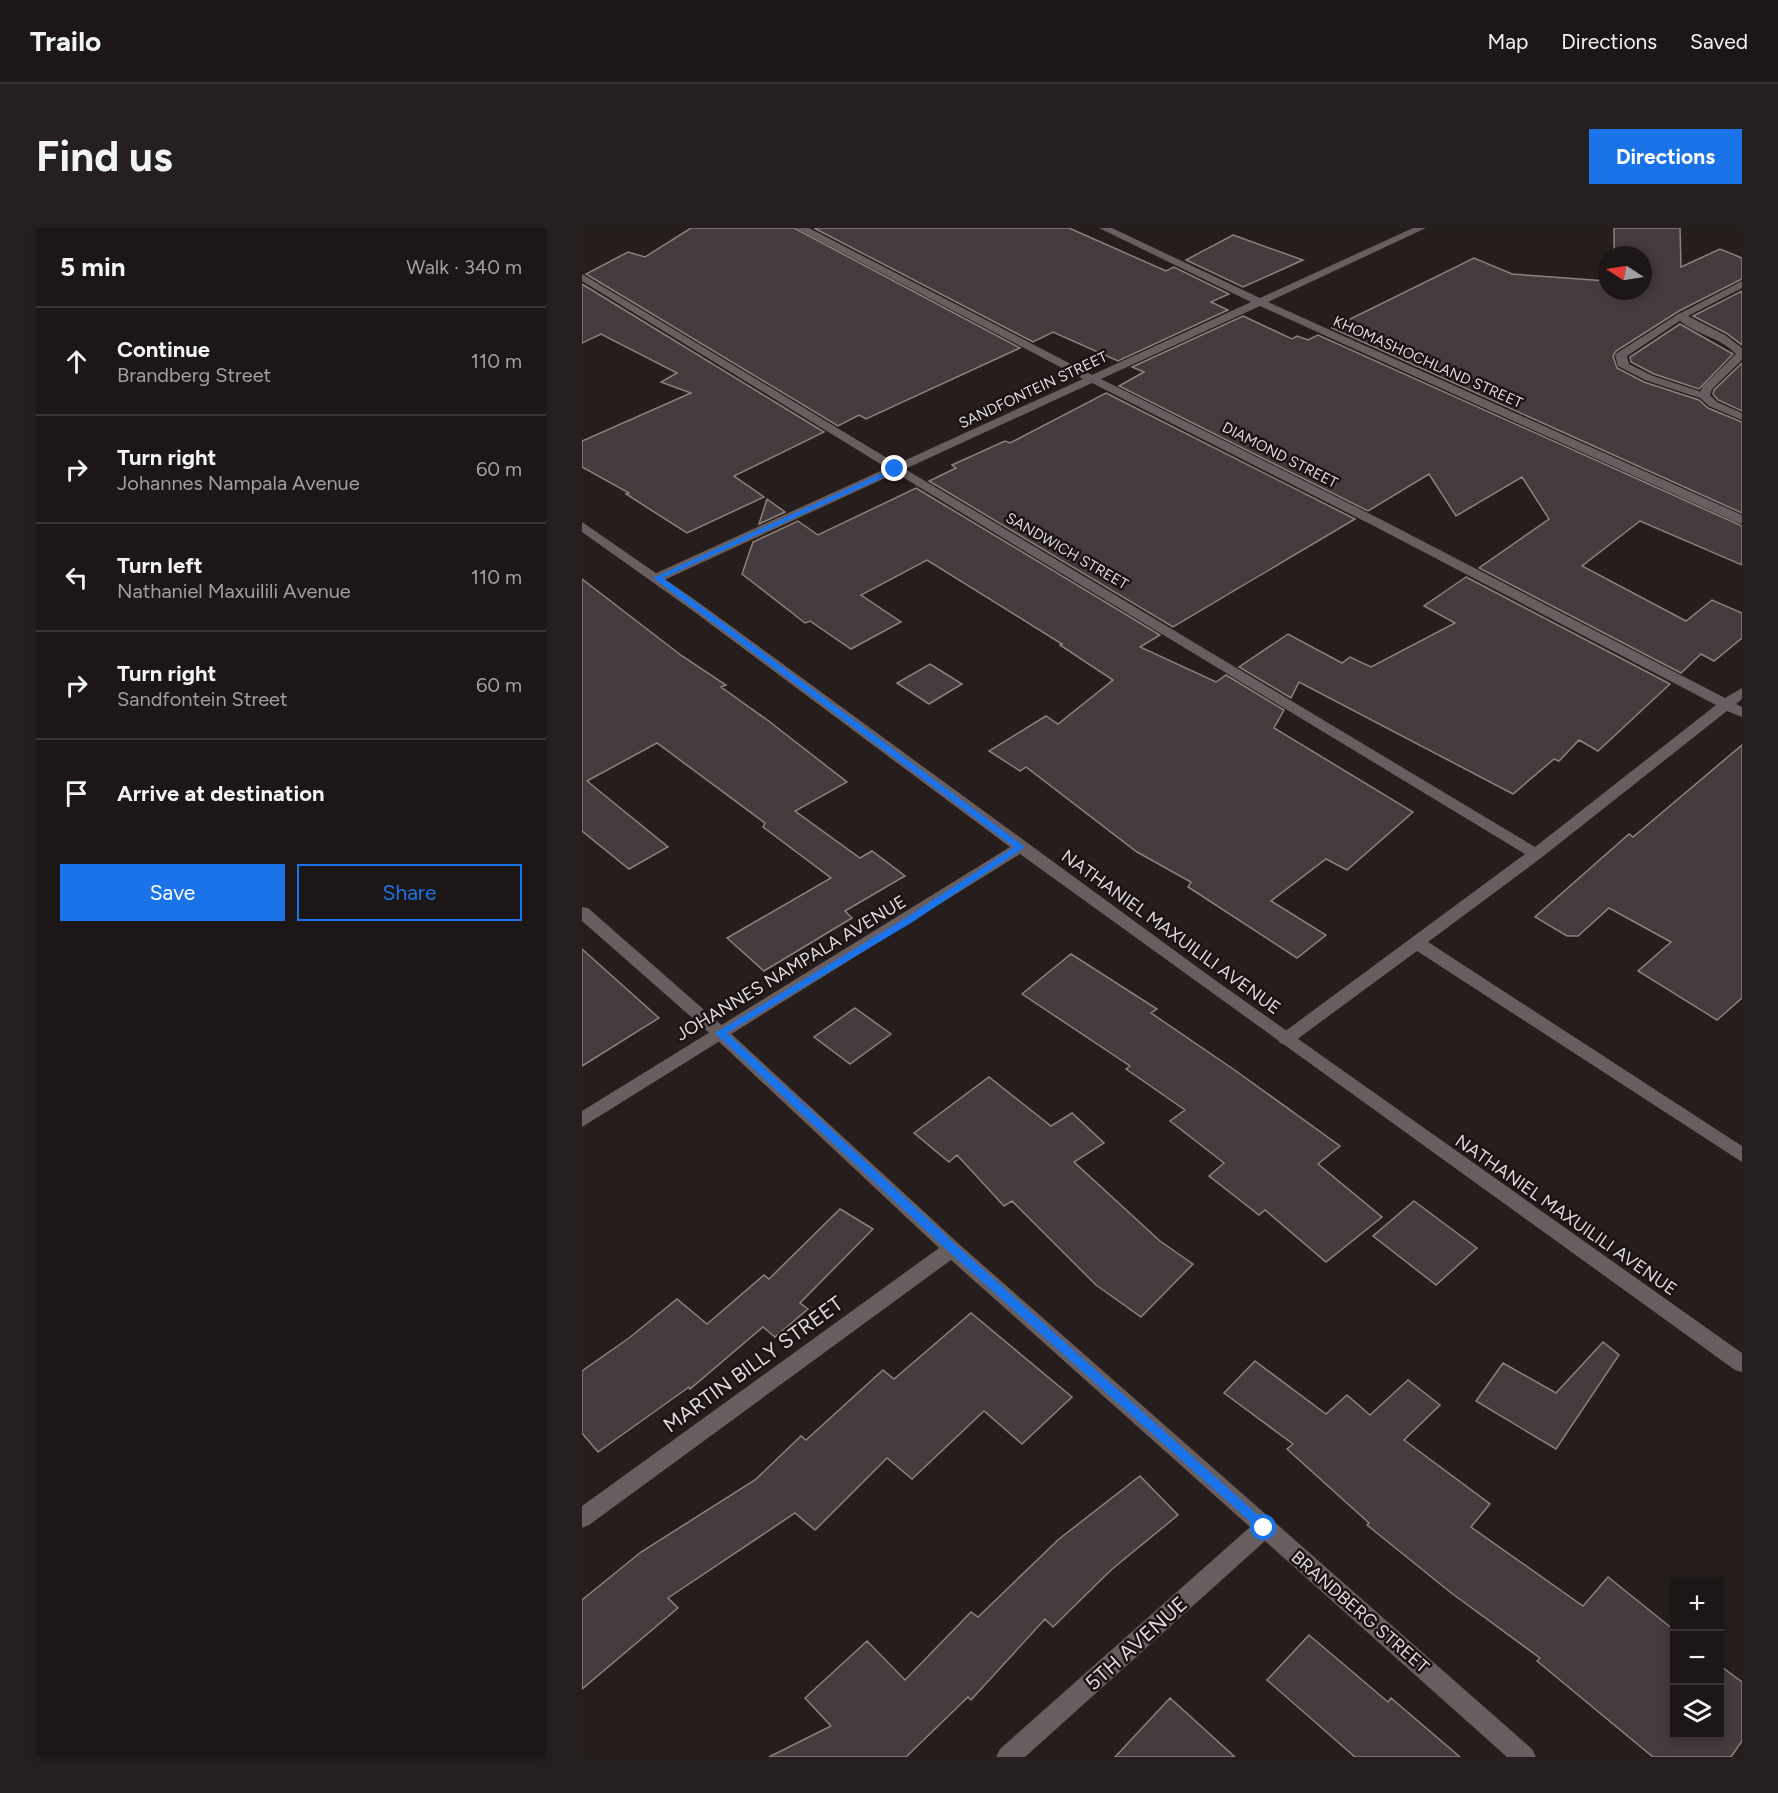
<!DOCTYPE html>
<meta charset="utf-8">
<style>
body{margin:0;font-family:Figtree,sans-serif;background:#251f1f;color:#f1f3f6}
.controls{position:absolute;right:18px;bottom:18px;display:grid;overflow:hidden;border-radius:0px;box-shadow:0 3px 9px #0003}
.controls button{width:54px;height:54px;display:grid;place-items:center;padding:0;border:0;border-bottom:2px solid #3a3535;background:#1c1616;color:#f1f3f6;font:30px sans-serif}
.compass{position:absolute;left:1016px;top:18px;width:54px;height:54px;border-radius:50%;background:#1c1616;box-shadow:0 3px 9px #0003;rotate:282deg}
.stop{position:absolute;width:18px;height:18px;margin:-14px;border:4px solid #1a73e8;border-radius:50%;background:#fff}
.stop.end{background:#1a73e8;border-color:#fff;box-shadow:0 2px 6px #0008}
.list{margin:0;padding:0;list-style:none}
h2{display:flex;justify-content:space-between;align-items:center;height:78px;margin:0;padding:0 24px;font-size:26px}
h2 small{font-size:20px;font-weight:400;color:#a09fa1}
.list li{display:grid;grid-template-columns:39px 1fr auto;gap:18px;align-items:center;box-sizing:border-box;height:108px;padding:0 24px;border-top:2px solid #3a3535}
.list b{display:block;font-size:22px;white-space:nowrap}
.list p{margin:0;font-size:20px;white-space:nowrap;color:#a09fa1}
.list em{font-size:20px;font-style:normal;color:#a09fa1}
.actions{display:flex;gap:12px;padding:18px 24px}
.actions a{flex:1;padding:14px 0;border:2px solid #1a73e8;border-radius:0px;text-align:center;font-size:21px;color:#1a73e8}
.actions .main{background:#1a73e8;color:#fff}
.icon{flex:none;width:33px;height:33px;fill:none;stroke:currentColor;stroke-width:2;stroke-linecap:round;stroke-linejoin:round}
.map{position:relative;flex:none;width:1160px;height:1529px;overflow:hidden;border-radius:0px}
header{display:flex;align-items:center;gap:36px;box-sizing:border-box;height:84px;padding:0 30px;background:#1c1616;border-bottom:2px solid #3a3535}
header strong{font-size:28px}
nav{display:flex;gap:33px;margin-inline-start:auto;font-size:21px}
.intro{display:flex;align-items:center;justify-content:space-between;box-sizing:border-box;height:144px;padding:0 36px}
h1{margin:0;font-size:42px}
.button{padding:15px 27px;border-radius:0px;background:#1a73e8;color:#fff;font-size:21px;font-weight:700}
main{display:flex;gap:36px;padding:0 36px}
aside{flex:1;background:#1c1616;border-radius:0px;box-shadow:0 3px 9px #0003}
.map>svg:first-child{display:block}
.building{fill:#463b3c;stroke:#8c8081;stroke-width:1.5}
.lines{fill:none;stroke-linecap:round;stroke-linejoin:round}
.service{fill:#695e5f;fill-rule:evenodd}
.minor{fill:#695e5f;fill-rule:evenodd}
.tertiary{fill:#695e5f;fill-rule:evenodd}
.route{fill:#1a73e8}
.labels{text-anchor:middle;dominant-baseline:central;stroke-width:5;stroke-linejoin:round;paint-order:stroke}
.far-street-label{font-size:15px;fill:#dfd9d9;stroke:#1c1414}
.street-label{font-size:18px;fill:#dfd9d9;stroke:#1c1414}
.near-street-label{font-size:21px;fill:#dfd9d9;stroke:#1c1414}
</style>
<header>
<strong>Trailo</strong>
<nav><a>Map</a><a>Directions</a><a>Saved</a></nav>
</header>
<div class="intro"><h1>Find us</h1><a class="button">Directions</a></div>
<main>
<aside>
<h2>5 min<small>Walk · 340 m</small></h2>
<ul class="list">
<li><svg class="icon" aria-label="ahead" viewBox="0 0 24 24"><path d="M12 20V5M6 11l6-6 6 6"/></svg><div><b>Continue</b><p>Brandberg Street</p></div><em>110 m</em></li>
<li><svg class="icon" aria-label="right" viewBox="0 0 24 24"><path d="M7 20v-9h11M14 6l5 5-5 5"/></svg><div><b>Turn right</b><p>Johannes Nampala Avenue</p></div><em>60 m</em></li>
<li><svg class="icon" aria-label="left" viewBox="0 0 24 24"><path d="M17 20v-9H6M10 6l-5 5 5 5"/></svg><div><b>Turn left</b><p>Nathaniel Maxuilili Avenue</p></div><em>110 m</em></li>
<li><svg class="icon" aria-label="right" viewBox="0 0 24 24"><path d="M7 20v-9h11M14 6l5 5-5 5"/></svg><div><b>Turn right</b><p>Sandfontein Street</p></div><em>60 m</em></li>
<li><svg class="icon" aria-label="arrive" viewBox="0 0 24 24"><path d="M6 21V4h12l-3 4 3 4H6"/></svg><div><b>Arrive at destination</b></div></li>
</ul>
<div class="actions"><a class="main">Save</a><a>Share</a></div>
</aside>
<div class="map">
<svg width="1160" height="1529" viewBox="0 0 1160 1529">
<rect width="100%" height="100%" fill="#261d1d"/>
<path class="building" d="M109,0H212L438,120L284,191L277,187L256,198L4,46L46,24L63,29Z
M232,0H487L584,43L592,39L647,66L629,74L646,82L536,133L471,104L451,114Z
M1032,0H1098L1099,39L1138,21L1160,30V51L1097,83L1034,123L1031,128L1035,140L1062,154L1117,172L1126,180L1160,194V285L750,100L892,30L930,46L1025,53V63H1061V27H1032Z
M651,7L721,32L661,59L604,32Z
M0,56L242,204L152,248L182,269L105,305L44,266L47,265L0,239V213L109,165L79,154L95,145L19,106L0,115Z
M1160,63V117L1144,105L1111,88Z
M661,88L710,111L715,108L726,112L736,107L1160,298V337L1058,293L1000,338L1104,393L1130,372L1160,385V410L1132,433L1119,426L1099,445L897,340L967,291L940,249L874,288L847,246L786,283L537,158L562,144L550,139Z
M1098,96L1151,126L1117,161L1072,146L1049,134L1048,129Z
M1160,135V183L1136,172L1131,166L1132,162Z
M524,165L773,291L591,399L347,253L374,240L370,237L423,213L428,215Z
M334,260L578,407L558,419L634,454L644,447L702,482L692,500L831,584L765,642L744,631L689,673L744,707L715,730L606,659L609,654L555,624L444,539L438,543L407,523L464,488L476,496L531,452L478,417L480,416L345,332L279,367L319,394L269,421L228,393L223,395L160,346L171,314L216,293L236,307Z
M185,271L203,284L177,296Z
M884,349L1088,456L1016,523L997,512L977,533L972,531L931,566L717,454L709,470L657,439L706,406L760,435L768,429L789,439L873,395L842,378Z
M0,351L100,428L144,457L139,459L188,494L265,554L213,583L278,630L290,623L323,648L263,683L270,690L182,743L145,710L249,650L181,599L183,595L75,515L5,553L86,619L47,641L0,603Z
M348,436L380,456L347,476L315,455Z
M1160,517V770L1135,792L1056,743L1089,714L1027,680L996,708H985L953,689L1047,606L1051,609Z
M0,721L77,790L0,838Z
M489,726L575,781L569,785L654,843L758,918L736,936L800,989L744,1034L683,982L677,987L627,948L642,935L588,893L603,882L544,841L548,838L440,766Z
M273,780L309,806L268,836L232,809Z
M407,849L469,898L490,885L522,915L492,934L578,1013L611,1036L559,1089L514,1057L430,973L422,978L375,927L367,934L332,905Z
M832,973L895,1020L854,1057L791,1008Z
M258,981L291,1001L218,1075L226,1081L193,1109L181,1099L108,1161L107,1159L16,1224L0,1205V1143L47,1110L95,1071L125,1096L182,1047L187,1051Z
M389,1085L490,1169L440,1216L402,1183L330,1251L305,1230L233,1302L213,1285L86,1370L96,1380L0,1461V1372L59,1324L173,1252L219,1208L224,1212L301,1142L312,1151Z
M1021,1114L1037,1127L974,1221L894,1173L921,1135L974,1165Z
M673,1133L744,1186L765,1167L788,1187L826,1152L858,1177L822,1212L908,1276L889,1299L1001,1378L1026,1349L1092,1402V1506H1137V1437L1160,1454V1513L1149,1529H1071L955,1433L958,1430L868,1364L785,1297L787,1295L705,1221L711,1216L642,1165Z
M558,1248L596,1287L529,1342L471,1399L463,1391L389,1472L386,1469L324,1529H187L249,1498L223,1470L285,1413L323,1452L389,1384L396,1389L477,1311Z
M727,1407L806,1474L809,1470L878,1529H773L685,1452Z
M588,1470L653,1529H533Z"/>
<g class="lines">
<path class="service" d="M1098,85L1102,86V90L1045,128L1047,136L1071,148L1126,166V170H1118L1063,152L1036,138L1033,127L1035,125Z"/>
<path class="minor" d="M214,0H227L510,147L669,74L517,0H530L678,70L831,0H844L686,74L1160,287V296L1156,295L678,78L519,151L798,291L1143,470L1160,460V471L1154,476L1160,479V489L1145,483L959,630L846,714L1160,918V934L835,723L710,815L704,817L698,815L696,811L698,807L943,626L314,245L80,353H70L69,350L70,347L305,240L0,53V46L315,236L501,151ZM510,155L790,297L1134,477L953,619L323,241Z
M1160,53V60L1106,88L1143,107L1160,120V132L1130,161L1128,167L1135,174L1160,185V192L1127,178L1116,168L1121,158L1154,126C1137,108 1109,106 1093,88Z
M0,679L6,680L144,801L377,1016L950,1521L954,1529H925L683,1313L443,1529H414L418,1521L668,1299L369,1032L7,1297L0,1300V1278L357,1020L132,809L0,693Z"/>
<path class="tertiary" d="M0,294L116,374L626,747L1160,1125V1144L1153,1142L438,626L0,899V883L428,619L107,380L0,304Z"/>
</g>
<path class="route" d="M313,239L315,243L81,350L443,619L329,695L145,805L374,1017L686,1296L688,1300L682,1306L367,1024L133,805L322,691L432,619L71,350Z"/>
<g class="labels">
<g class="far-street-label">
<text transform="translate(846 134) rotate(24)">KHOMASHOCHLAND STREET</text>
<text transform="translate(451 162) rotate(-25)">SANDFONTEIN STREET</text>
<text transform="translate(698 227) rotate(27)">DIAMOND STREET</text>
<text transform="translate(485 323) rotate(30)">SANDWICH STREET</text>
</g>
<g class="street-label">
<text transform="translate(589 704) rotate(36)">NATHANIEL MAXUILILI AVENUE</text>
<text transform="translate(209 740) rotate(-31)">JOHANNES NAMPALA AVENUE</text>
<text transform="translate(984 987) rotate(35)">NATHANIEL MAXUILILI AVENUE</text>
<text transform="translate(778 1384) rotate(41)">BRANDBERG STREET</text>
</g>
<g class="near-street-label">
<text transform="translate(171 1136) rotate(-36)">MARTIN BILLY STREET</text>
<text transform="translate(554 1415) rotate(-42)">5TH AVENUE</text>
</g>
</g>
</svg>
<div class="controls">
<button>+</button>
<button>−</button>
<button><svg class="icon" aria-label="layers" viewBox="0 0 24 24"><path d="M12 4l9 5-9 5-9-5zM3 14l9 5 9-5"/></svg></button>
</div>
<svg class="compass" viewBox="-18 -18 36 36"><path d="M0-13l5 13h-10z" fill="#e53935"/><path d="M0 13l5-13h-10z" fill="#a09fa1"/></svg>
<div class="stop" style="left:682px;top:1300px"></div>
<div class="stop end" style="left:313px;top:241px"></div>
</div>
</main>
